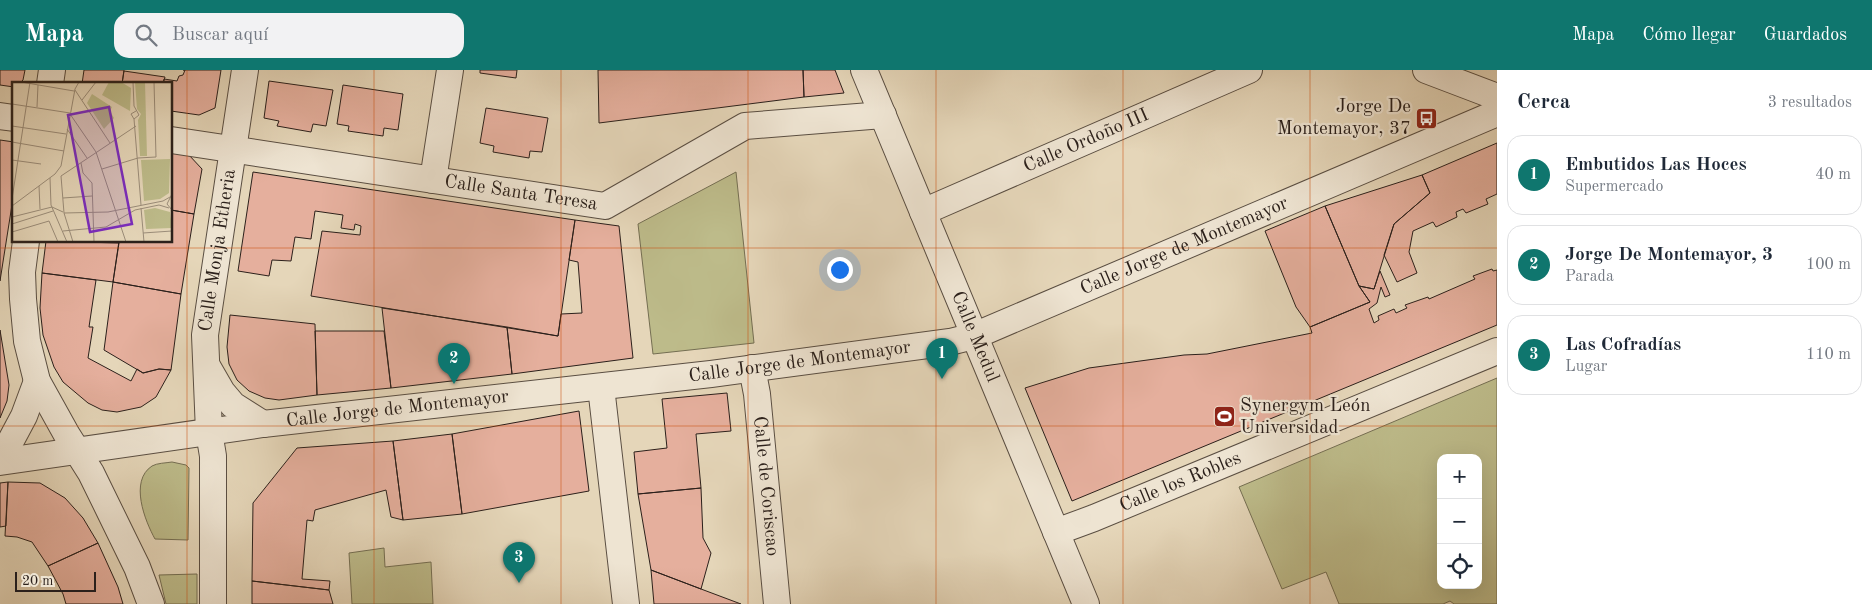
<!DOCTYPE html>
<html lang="es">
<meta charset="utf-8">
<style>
body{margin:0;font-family:"Old Standard TT",serif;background:#f2f2f3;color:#1f2937}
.controls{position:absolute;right:15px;bottom:15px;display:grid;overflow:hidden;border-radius:10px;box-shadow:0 5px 20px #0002}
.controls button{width:45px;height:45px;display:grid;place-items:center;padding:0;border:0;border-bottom:1px solid #e0e1e3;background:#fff;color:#1f2937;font:25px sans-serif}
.scale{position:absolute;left:15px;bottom:12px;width:81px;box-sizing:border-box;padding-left:5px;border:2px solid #2b201b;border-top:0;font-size:14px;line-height:18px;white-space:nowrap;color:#2b201b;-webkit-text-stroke:4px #eee4d2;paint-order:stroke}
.you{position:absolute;left:839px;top:199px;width:18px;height:18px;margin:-12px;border:4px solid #fff;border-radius:50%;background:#1a73e8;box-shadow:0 0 0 8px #1a73e833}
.badge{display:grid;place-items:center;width:32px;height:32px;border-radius:50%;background:#0f766e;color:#fff;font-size:16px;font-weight:700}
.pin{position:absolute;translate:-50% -41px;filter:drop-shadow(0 1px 2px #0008)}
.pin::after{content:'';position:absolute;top:26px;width:18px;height:15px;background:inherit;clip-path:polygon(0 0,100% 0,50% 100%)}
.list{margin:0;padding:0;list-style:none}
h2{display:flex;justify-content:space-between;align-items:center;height:65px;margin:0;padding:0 20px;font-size:21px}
h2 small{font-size:16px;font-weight:400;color:#747a83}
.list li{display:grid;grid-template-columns:32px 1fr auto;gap:15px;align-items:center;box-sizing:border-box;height:80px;margin:0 10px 10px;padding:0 10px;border:1px solid #e0e1e3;border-radius:15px}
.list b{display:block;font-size:19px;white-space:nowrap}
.list p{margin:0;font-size:16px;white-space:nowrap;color:#747a83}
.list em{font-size:16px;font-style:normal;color:#747a83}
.icon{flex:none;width:28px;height:28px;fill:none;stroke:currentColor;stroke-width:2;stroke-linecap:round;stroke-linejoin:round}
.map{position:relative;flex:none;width:1497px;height:534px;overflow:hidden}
header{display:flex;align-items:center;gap:30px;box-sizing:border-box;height:70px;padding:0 25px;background:#0f766e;color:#fff}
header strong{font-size:24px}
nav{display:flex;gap:28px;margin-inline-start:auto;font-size:18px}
.search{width:350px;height:45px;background:#f2f2f3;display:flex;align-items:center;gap:12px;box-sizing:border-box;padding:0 18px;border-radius:15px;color:#747a83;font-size:19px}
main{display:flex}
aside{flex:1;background:#fff}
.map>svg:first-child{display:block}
.green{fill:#bdbb8a;stroke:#746e52;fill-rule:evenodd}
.building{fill:#e5af9d;stroke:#2b201b}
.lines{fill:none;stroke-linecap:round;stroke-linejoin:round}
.minor-casing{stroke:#5a4e42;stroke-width:28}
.minor{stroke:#eee4d2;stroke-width:26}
.grid{fill:none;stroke:#cc500e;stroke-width:1;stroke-opacity:0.55}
.labels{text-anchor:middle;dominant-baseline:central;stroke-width:4.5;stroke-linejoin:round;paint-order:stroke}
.poi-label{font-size:19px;fill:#2b201b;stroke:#eee4d2;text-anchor:end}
.street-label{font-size:19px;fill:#2b201b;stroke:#eee4d2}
.inset-road{fill:none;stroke:#9b8d7a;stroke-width:1}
.view{fill:#7b2cbf;fill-opacity:0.15;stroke:#7b2cbf;stroke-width:2.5}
.inset-edge{fill:none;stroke:#2b201b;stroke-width:2.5}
</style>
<header>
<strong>Mapa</strong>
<div class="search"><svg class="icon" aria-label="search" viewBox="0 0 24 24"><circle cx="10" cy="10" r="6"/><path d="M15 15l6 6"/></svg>Buscar aquí</div>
<nav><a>Mapa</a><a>Cómo llegar</a><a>Guardados</a></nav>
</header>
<main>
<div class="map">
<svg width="1497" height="534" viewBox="0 0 1497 534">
<rect width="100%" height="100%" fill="#e5d6b9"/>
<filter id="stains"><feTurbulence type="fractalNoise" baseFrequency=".004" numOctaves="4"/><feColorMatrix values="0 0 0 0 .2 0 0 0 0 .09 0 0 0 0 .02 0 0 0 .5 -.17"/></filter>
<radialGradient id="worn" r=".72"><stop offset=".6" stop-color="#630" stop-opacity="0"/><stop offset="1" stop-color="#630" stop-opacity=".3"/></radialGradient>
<path class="green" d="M736,102L754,273L653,284L638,154Z
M1497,308V534H1454L1450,531L1443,534H1339L1326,502L1282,519L1239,417ZM1441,388H1478V515H1441Z
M172,392L186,395L189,398L188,470L155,469C145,451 129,411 152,396C157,393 166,393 172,392Z
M384,478L385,497L431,492L433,534H352L349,483Z
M197,504V534H166L159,505Z"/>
<path class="building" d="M0,0H25L23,10L19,14H14V17L0,15Z
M84,0H124L122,14H82Z
M183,0H221L215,38L199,45L171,41V14H163L164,9L177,11L179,6L183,5L185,0Z
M480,0H517L516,8L480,3Z
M598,0H803L804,27L599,53Z
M803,0H835L844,23L804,27Z
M124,1L165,7L163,14H122Z
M269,11L333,20L326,56L313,54L311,62L277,56L279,51L264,48Z
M343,15L403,24L398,60L384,58L383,66L348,61L349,56L337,54Z
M486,38L548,48L542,82L530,81L529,88L493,82L494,76L480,73Z
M0,70L14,72V122L0,211Z
M1497,73V124L1486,129L1488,134L1466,143L1463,139L1456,142L1457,147L1436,157L1433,152L1413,161L1409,182L1417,203L1397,212L1384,185L1394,154L1430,123L1422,105Z
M171,82L188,84L202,99L194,144L171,140Z
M253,102L575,150L558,266L311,226L322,161L360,165L361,156L355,154L354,160L341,158L343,145L315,141L311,169L295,167L291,191L272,190L269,206L238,201Z
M1422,105L1430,123L1394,154L1374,219L1359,216L1325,136Z
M1325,136L1359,216L1370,232L1310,257L1296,237L1265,161Z
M171,140L194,144L181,224L113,212L119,171H171Z
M575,150L619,156L633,288L512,304L507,257L558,266L561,244L582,243L578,192L569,190Z
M46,171L119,173L113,212L42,203Z
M1492,199L1493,201L1497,200V255L1072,431L1025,318L1089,298L1184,285L1207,284L1312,263L1310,257L1370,232L1359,216L1374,219L1380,201L1390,225L1385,227L1381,217L1377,233L1369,239L1374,253L1379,250L1378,246L1394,239L1396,243L1407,238L1405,235L1428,227L1429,229L1475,209L1473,206Z
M42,203L96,210L89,257H93L88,288L131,311L137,299L143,303L159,299L171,300L156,327L141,337L117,342L102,340L88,333L63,312L54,297L43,265L40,238Z
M113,212L181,224L171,300L159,299L143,303L104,280Z
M382,238L507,257L512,304L391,318Z
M230,245L315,254L317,325L279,330L265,328L249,321L237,310L229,294L227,277Z
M0,260L9,315L7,331L0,348Z
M315,261H384L391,318L317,325Z
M727,323L731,361L696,364L701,418L638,424L634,382L667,378L662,329Z
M579,341L589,421L462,444L452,364Z
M452,364L462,444L403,450L393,371Z
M393,371L403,450L391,447L386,420L315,440L313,451L307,450L302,509L330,511L329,520L252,511L253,433L297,378Z
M8,412L6,456L0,457V413Z
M8,412L40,413L65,428L83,448L98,473L48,496L32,472L17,467L5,466Z
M701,418L703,468L711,483L701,519L651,500L638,424Z
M98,473L118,517L123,534H66L63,524L48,496Z
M651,500L701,519L741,534H654Z
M252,511L329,520L333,534H252Z"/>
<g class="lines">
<defs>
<g id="minor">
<path id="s1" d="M864,0L1086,534"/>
<path d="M1426,0L1497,27"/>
<path d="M50,14L52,0"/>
<path d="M0,46L14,48"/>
<path id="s2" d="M171,70L605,136L745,56L883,45"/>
<path d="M433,110L450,0"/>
<path id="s3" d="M923,142L1249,0"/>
<path d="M26,171L22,202L23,229L27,271L37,311L67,365L91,403L137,497L151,534"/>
<path d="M207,296L222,322L233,335L263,354"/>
<path id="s4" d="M752,298L757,324L777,534"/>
<path d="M601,317L626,534"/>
<path d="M0,391L24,346L37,311"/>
<path id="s5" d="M0,392L263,354L711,304L950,272L974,266L1497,43"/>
<path id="s6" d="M1056,462L1094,448L1497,281"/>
<path id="s7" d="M213,534V386L209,362L205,265L245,0"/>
</g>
</defs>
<use href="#minor" class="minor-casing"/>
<use href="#minor" class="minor"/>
</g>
<path class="grid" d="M187,0V534M374,0V534M561,0V534M748,0V534M936,0V534M1123,0V534M1310,0V534M0,178H1497M0,356H1497"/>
<defs>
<symbol id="bus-square" viewBox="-11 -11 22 22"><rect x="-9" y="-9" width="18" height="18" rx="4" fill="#8f2418" stroke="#eee4d2"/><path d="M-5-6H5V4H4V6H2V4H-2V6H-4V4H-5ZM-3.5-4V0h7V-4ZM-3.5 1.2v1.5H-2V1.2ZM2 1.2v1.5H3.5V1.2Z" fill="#fff"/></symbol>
<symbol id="stadium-square" viewBox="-11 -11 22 22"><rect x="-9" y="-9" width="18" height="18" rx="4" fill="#8f2418" stroke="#eee4d2"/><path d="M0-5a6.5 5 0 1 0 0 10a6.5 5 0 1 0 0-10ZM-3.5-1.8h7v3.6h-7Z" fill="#fff"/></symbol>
</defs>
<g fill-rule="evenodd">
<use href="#bus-square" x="1414" y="36" width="25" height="25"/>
<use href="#stadium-square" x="1212" y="334" width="25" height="25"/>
</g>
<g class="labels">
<g class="poi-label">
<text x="1411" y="37">Jorge De<tspan x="1411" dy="22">Montemayor, 37</tspan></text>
<text x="1240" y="336" text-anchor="start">Synergym León<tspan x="1240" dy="22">Universidad</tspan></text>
</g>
<g class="street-label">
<text stroke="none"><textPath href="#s3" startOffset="178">Calle Ordoño III</textPath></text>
<text stroke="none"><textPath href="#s2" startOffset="354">Calle Santa Teresa</textPath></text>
<text stroke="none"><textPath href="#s5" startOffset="1211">Calle Jorge de Montemayor</textPath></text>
<text stroke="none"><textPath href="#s7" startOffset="355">Calle Monja Etheria</textPath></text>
<text stroke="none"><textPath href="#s1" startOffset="289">Calle Medul</textPath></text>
<text stroke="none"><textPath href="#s5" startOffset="806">Calle Jorge de Montemayor</textPath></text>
<text stroke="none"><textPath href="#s5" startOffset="401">Calle Jorge de Montemayor</textPath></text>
<text stroke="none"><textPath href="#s6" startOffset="134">Calle los Robles</textPath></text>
<text stroke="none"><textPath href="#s4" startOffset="119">Calle de Coriscao</textPath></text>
</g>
</g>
<g transform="translate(12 12)">
<rect width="160" height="160" fill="#e5d6b9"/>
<path d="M97,0H109L119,6L118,29L90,13ZM123,0H133L135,74H128L126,38L129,32L125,27ZM80,12L100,25L98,29L102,36L92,47L75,21ZM158,77L157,111L148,117L132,119L129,78ZM143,126L158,130L160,146L134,147L132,128Z" fill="#bdbb8a"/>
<path class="inset-road" d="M9,0L62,9M121,0L122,24M63,8L98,61M70,18L84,0M0,22L58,31M122,24L127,33L122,37L119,32L124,29M25,25L26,3M58,32L84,70L114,160M122,37L129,123M0,44L54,52M55,47L75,76M0,60L52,69M0,78L29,82M69,81L71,91L80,101L82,160M90,87L126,76L144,75L142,0M38,96L39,123L55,160M27,104L28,127M160,112L155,122L160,128M51,116L80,114M0,117L18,0M0,124L43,92L49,84L63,7L67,0M129,126L132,160M52,131L96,130L151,119L158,115M0,135L40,125L51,130M37,139L46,160M0,142L41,129M51,149L94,145L123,128L147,123L157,126M0,150L37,139M131,151L160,149M61,160L52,131L49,94L124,44"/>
<path class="view" d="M97,25L120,142L78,150L56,33Z"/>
<rect width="160" height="160" class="inset-edge"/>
</g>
<rect width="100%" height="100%" filter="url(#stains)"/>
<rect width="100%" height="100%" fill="url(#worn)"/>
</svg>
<div class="controls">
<button>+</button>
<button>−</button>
<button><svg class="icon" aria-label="locate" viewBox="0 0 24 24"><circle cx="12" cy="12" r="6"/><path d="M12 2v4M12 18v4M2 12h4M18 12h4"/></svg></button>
</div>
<div class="scale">20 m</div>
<div class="you"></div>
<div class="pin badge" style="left:942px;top:309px">1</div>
<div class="pin badge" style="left:454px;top:314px">2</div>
<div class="pin badge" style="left:519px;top:513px">3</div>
</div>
<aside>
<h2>Cerca<small>3 resultados</small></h2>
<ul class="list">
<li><span class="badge">1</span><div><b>Embutidos Las Hoces</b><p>Supermercado</p></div><em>40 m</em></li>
<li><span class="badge">2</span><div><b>Jorge De Montemayor, 3</b><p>Parada</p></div><em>100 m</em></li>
<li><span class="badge">3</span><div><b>Las Cofradías</b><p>Lugar</p></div><em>110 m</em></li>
</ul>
</aside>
</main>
